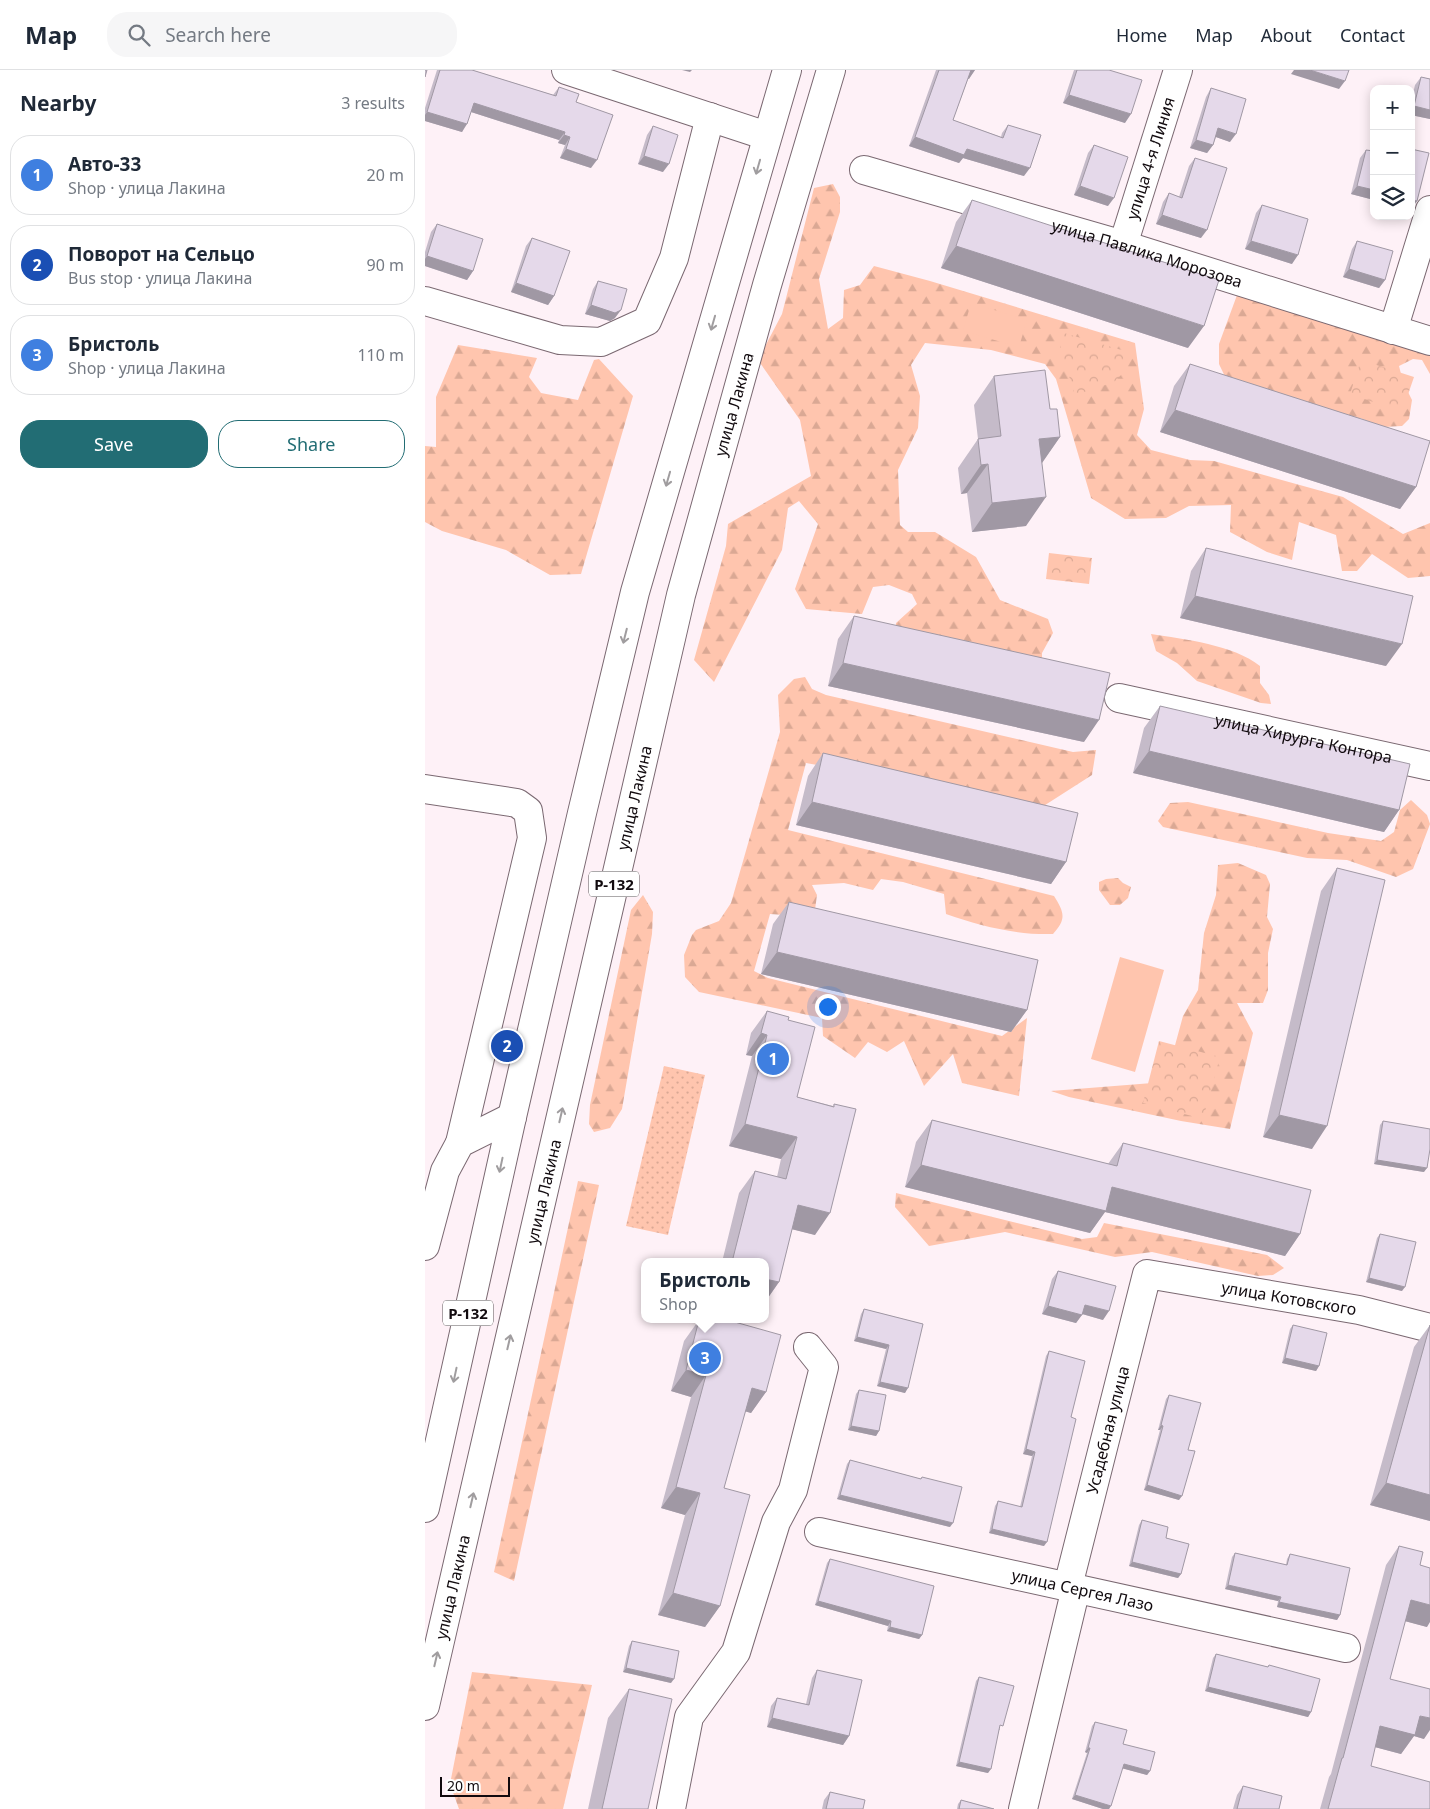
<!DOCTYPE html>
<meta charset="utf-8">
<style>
body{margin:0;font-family:"Noto Sans",sans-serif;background:#f6f6f7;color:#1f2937}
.controls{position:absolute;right:15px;top:15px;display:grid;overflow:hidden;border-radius:10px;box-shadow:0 2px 12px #0003}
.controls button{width:45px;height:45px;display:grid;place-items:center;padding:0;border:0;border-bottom:1px solid #e0e1e3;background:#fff;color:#1f2937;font:25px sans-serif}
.scale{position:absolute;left:15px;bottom:12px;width:70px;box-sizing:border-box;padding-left:5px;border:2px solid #110a0e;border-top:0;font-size:14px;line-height:18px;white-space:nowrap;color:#110a0e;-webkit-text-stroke:4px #fff;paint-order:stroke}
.you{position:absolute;left:402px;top:936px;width:18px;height:18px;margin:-12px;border:4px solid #fff;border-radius:50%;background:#1a73e8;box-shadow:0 0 0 8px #1a73e833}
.badge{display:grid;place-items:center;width:32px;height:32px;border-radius:50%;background:#226d74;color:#fff;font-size:16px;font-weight:700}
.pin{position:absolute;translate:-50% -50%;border:2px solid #fff;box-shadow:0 1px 5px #0006}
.popup{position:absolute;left:216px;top:1188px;width:128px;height:65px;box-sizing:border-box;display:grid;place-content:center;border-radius:10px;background:#fff;filter:drop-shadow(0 1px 4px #0005);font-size:16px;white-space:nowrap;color:#747a83}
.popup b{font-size:19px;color:#1f2937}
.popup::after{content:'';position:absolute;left:50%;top:100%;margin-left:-10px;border:10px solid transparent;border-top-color:#fff}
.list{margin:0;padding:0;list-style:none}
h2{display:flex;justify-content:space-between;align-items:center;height:65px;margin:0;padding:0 20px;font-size:21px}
h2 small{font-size:16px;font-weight:400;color:#747a83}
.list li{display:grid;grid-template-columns:32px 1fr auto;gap:15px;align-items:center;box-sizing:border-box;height:80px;margin:0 10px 10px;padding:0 10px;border:1px solid #e0e1e3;border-radius:20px}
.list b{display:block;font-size:19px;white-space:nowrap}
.list p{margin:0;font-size:16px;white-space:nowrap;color:#747a83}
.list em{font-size:16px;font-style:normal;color:#747a83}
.actions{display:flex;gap:10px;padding:15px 20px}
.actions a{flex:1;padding:11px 0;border:1px solid #226d74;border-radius:20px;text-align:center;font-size:18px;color:#226d74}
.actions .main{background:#226d74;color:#fff}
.icon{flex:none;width:28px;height:28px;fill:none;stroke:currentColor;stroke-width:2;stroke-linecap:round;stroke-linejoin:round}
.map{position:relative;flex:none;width:1005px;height:1739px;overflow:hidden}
header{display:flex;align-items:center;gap:30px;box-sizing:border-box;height:70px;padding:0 25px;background:#fff;border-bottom:1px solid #e0e1e3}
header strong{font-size:24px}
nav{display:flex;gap:28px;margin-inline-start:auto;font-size:18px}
.search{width:350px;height:45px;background:#f6f6f7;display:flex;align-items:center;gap:12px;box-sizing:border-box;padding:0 18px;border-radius:20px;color:#747a83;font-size:19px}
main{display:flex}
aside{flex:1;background:#fff}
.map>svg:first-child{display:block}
.grass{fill:url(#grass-dots)}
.forest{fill:url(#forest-firs)}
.park{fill:url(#park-crowns)}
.garden{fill:#ffc5ae}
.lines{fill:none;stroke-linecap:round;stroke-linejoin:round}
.minor-casing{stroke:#7a6871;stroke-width:30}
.highway-casing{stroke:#7a6871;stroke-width:30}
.minor{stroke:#fff;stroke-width:28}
.highway{stroke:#fff;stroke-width:28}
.wall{fill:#c5bbc9}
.shaded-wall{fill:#a098a4}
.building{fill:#e5d9ea;stroke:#a098a4}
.oneway{stroke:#a09d9f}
.labels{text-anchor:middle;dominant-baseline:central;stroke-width:4.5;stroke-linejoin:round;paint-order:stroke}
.shield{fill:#fff;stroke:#585456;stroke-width:1}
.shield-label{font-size:15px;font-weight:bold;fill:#110a0e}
.street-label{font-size:16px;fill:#110a0e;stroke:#fff}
</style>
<header>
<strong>Map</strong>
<div class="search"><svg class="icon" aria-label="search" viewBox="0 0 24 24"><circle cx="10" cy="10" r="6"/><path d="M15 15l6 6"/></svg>Search here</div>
<nav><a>Home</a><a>Map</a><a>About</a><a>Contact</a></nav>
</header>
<main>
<aside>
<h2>Nearby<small>3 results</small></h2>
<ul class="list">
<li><span class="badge" style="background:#3f7fe0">1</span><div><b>Авто-33</b><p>Shop · улица Лакина</p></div><em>20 m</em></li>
<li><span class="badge" style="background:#1a4fb4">2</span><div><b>Поворот на Сельцо</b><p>Bus stop · улица Лакина</p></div><em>90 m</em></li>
<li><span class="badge" style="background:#3f7fe0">3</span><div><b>Бристоль</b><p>Shop · улица Лакина</p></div><em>110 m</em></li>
</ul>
<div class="actions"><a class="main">Save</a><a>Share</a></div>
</aside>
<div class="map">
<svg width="1005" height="1739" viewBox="0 0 1005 1739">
<defs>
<pattern id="grass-dots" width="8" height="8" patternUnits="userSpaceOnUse" patternTransform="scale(1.25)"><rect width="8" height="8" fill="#ffc5ae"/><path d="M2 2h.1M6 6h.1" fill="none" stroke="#daa894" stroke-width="1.8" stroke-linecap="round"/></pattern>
<pattern id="forest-firs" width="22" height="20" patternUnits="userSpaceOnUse" patternTransform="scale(1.25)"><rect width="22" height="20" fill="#ffc5ae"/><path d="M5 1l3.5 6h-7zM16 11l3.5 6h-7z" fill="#daa894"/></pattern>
<pattern id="park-crowns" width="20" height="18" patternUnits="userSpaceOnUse" patternTransform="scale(1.25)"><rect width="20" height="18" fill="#ffc5ae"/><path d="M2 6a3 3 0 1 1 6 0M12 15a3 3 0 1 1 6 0" fill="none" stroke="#daa894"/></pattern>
</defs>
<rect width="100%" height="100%" fill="#fef1f7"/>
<path class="grass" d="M239,996L280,1005L243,1165L201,1156Z"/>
<path class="forest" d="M408,114L415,127V142L394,209L403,259L418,248L419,220L435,215L449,196L505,211L710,273L719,339L712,365L726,380L765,390L789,391L918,427L978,464L1005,453V506L983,508L947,484L932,501H917L911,465L874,452L867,490L842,482L805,462L806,435L764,436L741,448L700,449L666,428L631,309L620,294L566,280L500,273L486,295L495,326L493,358L473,400L475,455L483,462H510L551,487L575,530L623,549L628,563L617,583V603L542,590L527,568L495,580L469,577L471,553L492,534L487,524L464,515L448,517L437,544L381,539L370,519L393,454L374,431L363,438L357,480L289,612L269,590L301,476L303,454L386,406L375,350L333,290L357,244L389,118Z
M815,217L1005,271V304L997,290L988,289L974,296L978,312L987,330L984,349L977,356L958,357L935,348L924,358L805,317L794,294V274Z
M33,275L112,288L104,307L116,323L153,330L169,290L174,289L208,326L156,504L125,505L81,480L17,461L0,452V376L11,377V327Z
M726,564C759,569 809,575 835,596V613L844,625L846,634L836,633L772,611L752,593L731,581Z
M380,607L387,619L401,625L648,682L671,680L667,705L603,746L487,712L381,693L363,760L629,826C639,842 642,849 628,864C591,865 555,856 521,844L519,824L478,812L456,809L448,820L419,813L387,815L392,825L389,847L345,844L329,901L343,908L577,966L602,948L594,1026L537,1013L528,984L499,1016L479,971L462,982L443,972L430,988L398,966L397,948L274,922L260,907L259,885L267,865L271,860L294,851L306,833L355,662L353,625L369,609Z
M986,730L1002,745L1005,754L988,799L971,807L922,790L882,788L738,757L733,751L745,733L763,732L903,763L956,771L969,762L975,740Z
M813,793L841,805L845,814L842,847L848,859L843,883V920L838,933H812L828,963L805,1059L756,1051L644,1027L626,1021L740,1012L758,946L773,920L779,863L791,825L793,795Z
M693,808L698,813L706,817L703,828L695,835H685L674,820V812L681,809Z
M218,825L228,842L227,864L197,1039L185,1058L169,1062L164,1054L165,1035L206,840Z
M153,1111L174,1115L89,1511L69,1502Z
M471,1123L657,1169L672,1167L679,1153L842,1185L859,1198L848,1205L833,1206L727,1182L690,1187L580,1162L504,1176L470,1137Z
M47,1602L167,1615L138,1739H34L25,1714Z"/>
<path class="park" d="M639,263L700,281L702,299L689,312L650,325L644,306L633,285Z
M936,290L989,307L977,342L925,324Z
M624,483L667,488L664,514L621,509Z
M734,971L795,987L778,1049L718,1033Z"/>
<path class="garden" d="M546,233L602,250L594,277L538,261Z
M695,887L739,900L710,1002L666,989Z"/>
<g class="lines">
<defs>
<g id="minor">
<path d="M141,0L342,66"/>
<path id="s1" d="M439,100L698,175L1005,271"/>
<path id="s2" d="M698,175L753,0"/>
<path d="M0,231L135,270L176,272L222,251L249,188L285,47"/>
<path d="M968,260L1005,140"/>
<path id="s3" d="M694,628L1005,696"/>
<path d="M0,719L92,733L103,741L107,768L35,1073"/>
<path d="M0,1176L20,1101L35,1073L87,1047"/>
<path id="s4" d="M394,1462L921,1578"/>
<path id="s5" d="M643,1516L722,1204L934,1240L1005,1258"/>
<path d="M246,1739L264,1647L311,1582L351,1452L368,1420L399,1297L383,1277"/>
<path d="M598,1739L651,1518"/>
</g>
<g id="highway">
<path d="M0,1438L87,1047L157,743L210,522L362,0"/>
<path id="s6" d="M0,1636L256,525L342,215L406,0"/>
</g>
</defs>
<use href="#minor" class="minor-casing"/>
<use href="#highway" class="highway-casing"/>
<use href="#minor" class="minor"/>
<use href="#highway" class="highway"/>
</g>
<path class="wall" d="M12,0H47L128,25L134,17L151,32L166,98L135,88L140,75L133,73L134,70L46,42L37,62L0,51V38Z
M511,0H550L543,9L528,50L576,67L577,63L583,55L599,106L538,88L534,93L484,76Z
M649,0H684L700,53L638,33Z
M996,7L1005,9V49L986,45V32L990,15Z
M786,18L805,72L791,67L788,75L782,83L765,78L781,27Z
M228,56L238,102L213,94L222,65Z
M669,75L683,136L649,125L663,83Z
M941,80L949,130L926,124L935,88Z
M770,88L776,168L731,154L738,132L744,123L754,127L764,96Z
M547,130L763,278L516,198L531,152Z
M837,135L867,194L820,179L831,143Z
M12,154L48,201L42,210L0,196V182L6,162Z
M107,168L129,226L123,235L86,222L101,176Z
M932,171L960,210L954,218L918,207L927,179Z
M173,211L190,248L185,251L160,244L168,219Z
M765,294L991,417L975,439L735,362L749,316Z
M569,306L625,339L635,367L617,392L601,456L547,462L542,423L536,424L533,398L553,369L549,335Z
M781,478L961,596L755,548L766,501Z
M429,546L659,672L403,616L413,569Z
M735,636L974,740L959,762L708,703L719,658Z
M398,683L641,792L626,814L371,755L383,706Z
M912,798L887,1079L838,1067L896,821Z
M364,832L602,940L586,962L336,904L348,854Z
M342,941L363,950L372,1027L408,1036L409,1034L390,1165L367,1159L354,1212L340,1232V1192H297L314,1123L330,1101L352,1107L356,1089L304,1076L327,986L321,985L326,963Z
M507,1050L683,1094L698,1073L875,1164L860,1186L680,1142L665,1163L480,1117L491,1072Z
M958,1051L999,1102L949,1094L955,1055Z
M955,1164L977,1221L941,1212L952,1168Z
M633,1201L678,1250L657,1244L651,1253L617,1244L627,1209Z
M439,1239L498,1254L480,1323L452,1316L461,1279L429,1271L436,1244Z
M286,1249H299L341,1322L326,1343L320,1341L299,1418L295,1536L280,1557L233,1545L260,1445L236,1438L266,1327L246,1321L259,1271L274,1250L284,1252Z
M868,1255L894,1296L891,1301L857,1293L865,1259Z
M1005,1255V1451L945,1435L989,1277Z
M624,1281L646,1347L619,1476L564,1463L570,1436L573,1431L595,1437L607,1386L598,1384L621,1286Z
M434,1320L454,1361L451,1366L423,1360L431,1324Z
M744,1325L763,1380L754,1430L719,1420L735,1360H733L741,1329Z
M425,1390L496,1409L497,1407L525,1457L412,1429L422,1394Z
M717,1450L741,1468L756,1504L753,1508L704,1496L714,1455Z
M974,1476L995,1495L1002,1557L980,1551L965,1609L999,1669L989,1666L976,1684L950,1677L946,1696L1005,1739H895L904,1707L906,1704L961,1495Z
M810,1483L861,1495L862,1489L865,1484L915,1545L912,1550L852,1537L853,1531L800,1519L807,1487Z
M405,1489L497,1565L494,1569L462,1561L463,1556L390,1535L402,1493Z
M207,1571L246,1613L198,1602L204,1576Z
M791,1584L843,1597L844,1595L886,1642L883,1647L780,1621L788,1588Z
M392,1600L424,1666L418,1675L342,1657L346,1636L352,1628L381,1634L387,1608Z
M554,1607L575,1660H574L563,1703L531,1696L551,1611Z
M204,1619L223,1739H163L183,1648Z
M670,1652L698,1674L725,1701L722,1705L697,1698L684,1739H678L647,1729L662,1683L660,1682L667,1656Z
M818,1716L854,1739H808L812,1725Z
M405,1722L438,1739H397L399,1730Z
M536,1730L569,1739H532L533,1734Z"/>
<path class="shaded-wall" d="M257,0H267L265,2Z
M546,0H550L544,9L541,8Z
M869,0H885L920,11L914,19L866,4Z
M644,25L706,44L700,53L638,33Z
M49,33L140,62L134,70L43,41Z
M989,36L1005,40V49L986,45V40Z
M2,42L42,54L37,62L0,51V45Z
M793,58L811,64L805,72L788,66Z
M139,65L145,67L140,75L133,73Z
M490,67L542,79L605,98L599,106L538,88L534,93L484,76Z
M771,70L788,75L782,83L765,78Z
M141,79L172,90L166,98L135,88Z
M219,86L244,94L238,102L213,94Z
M655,116L689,128L683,136L649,125Z
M932,116L949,120V130L926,124Z
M986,130L992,131L986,139Z
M737,145L782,160L776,168L731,154Z
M826,171L873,185L867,194L820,179Z
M531,176L779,256L763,278L516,198Z
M2,186L48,201L42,210L0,196V189Z
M924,199L960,210L954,218L918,207Z
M91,213L129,226L123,235L86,222Z
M166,235L196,240L190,248L185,251L160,244Z
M750,340L991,417L975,439L735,362Z
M635,367L615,396L614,369Z
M563,394L542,423L536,424L556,395Z
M621,427L601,456L547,462L567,433Z
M770,526L977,574L961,596L755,548Z
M418,593L674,650L659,672L403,616Z
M724,681L974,740L959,762L708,703Z
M387,732L641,792L626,814L371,755Z
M352,882L602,940L586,962L336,904Z
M336,963L342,965L327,986L321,985Z
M854,1045L902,1056L887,1079L838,1067Z
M320,1054L372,1067L356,1089L304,1076Z
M952,1090L1002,1098L999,1102L949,1094Z
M496,1095L687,1117L875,1164L860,1186L680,1142L665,1163L480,1117Z
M373,1135L405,1143L390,1165L358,1157Z
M944,1208L980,1217L977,1221L941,1212Z
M340,1209L354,1212L340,1232Z
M660,1235L684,1241L678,1250L654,1243Z
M623,1236L657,1245L651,1253L617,1244Z
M432,1267L464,1275L461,1279L429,1271Z
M860,1288L894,1296L891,1301L857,1293Z
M261,1300L281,1305L266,1327L246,1321Z
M455,1312L483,1318L480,1323L452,1316Z
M327,1318L341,1322L326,1343L312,1339Z
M736,1355L738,1356L735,1360H733Z
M426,1356L454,1361L451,1366L423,1360Z
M601,1379L610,1382L607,1386L598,1384Z
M961,1413L1005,1425V1451L945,1435Z
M722,1415L757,1426L754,1430L719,1420Z
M251,1417L275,1423L260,1445L236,1438Z
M415,1425L528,1453L525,1457L412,1429Z
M567,1459L622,1472L619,1476L564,1463Z
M707,1492L756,1504L753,1508L704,1496Z
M803,1515L856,1527L853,1531L800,1519Z
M248,1523L295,1536L280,1557L233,1545Z
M986,1530L1005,1535V1552L1002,1557L972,1549Z
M393,1531L466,1551L463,1556L390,1535Z
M854,1532L915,1545L912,1550L852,1537Z
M465,1557L497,1565L494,1569L462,1561Z
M201,1598L249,1609L246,1613L198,1602Z
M783,1617L886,1642L883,1647L780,1621Z
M995,1646L1005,1648V1660L999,1669L989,1666L976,1684L942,1675L955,1656Z
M347,1648L424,1666L418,1675L342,1657Z
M663,1678H665L662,1683L660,1682Z
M534,1692L566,1699L563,1703L531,1696Z
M699,1694L725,1701L722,1705L696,1698Z
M650,1725L686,1736L684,1739H678L647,1729Z"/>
<path class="building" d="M0,0H2L0,7Z
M15,0H47L131,26L134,17L154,24L151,32L188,45L172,90L141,79L145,67L139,65L140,62L49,33L42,54L2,42Z
M514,0H546L528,50L578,68L583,55L616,65L605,98L542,79L539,85L490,67Z
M652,0H684L717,10L706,44L644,25Z
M885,0H924L920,11Z
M996,7L1005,9V40L989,36Z
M786,18L821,29L811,64L793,58L788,75L771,70Z
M228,56L253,65L244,94L219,86Z
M669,75L703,87L689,128L655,116Z
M986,79L1004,83L992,131L986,130Z
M941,80L949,81V120L932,116Z
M770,88L802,98L782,160L737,145L744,123L757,128Z
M547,130L794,210L779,256L531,176Z
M837,135L883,149L873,185L826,171Z
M12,154L58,169L48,201L2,186Z
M107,168L145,181L129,226L91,213Z
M932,171L968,181L960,210L924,199Z
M173,211L202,219L196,240L190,243L166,235Z
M765,294L1005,371L991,417L750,340Z
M620,300L625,339H632L635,367L614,369L621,427L567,433L563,394L556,395L553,369L576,366L569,306Z
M781,478L988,526L977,574L770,526Z
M429,546L685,603L674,650L418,593Z
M735,636L985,694L974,740L724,681Z
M398,683L653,743L641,792L387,732Z
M912,798L960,810L902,1056L854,1045Z
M364,832L613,890L602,940L352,882Z
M342,941L364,947L363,950L390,957L372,1027L409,1037V1034L431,1039L405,1143L373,1135L354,1212L340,1209V1192H307L330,1101L361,1109L372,1067L320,1054L342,965L336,963Z
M507,1050L692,1096L698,1073L886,1120L875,1164L687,1117L681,1141L496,1095Z
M958,1051L1005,1059V1079L1002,1098L952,1090Z
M955,1164L991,1172L980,1217L944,1208Z
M633,1201L691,1216L684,1241L660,1235L657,1245L623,1236Z
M439,1239L498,1254L483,1318L455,1312L464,1275L432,1267Z
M287,1249H299L356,1265L341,1322L327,1318L299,1418L325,1425L295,1536L248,1523L275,1423L251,1417L281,1305L261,1300L274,1250L286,1253Z
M868,1255L902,1263L894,1296L860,1288Z
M1005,1255V1425L961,1413Z
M624,1281L660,1291L646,1347L651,1349L622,1472L567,1459L573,1431L597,1437L610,1382L601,1379Z
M434,1320L461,1325L454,1361L426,1356Z
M744,1325L776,1333L763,1380L770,1381L757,1426L722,1415L738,1356L736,1355Z
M425,1390L496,1409L497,1407L537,1417L528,1453L415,1425Z
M717,1450L743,1457L741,1468L764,1474L756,1504L707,1492Z
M974,1476L998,1482L995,1495L1005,1498V1535L986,1530L965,1609L1005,1619V1648L995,1646L990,1665L955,1656L946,1696L1005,1712V1739H903L917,1688H918Z
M810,1483L862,1495L865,1484L925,1498L915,1545L854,1532L856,1527L803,1515Z
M405,1489L509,1516L497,1565L465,1557L466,1551L393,1531Z
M207,1571L254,1581L249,1609L201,1598Z
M791,1584L843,1597L844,1595L895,1609L886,1642L783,1617Z
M392,1600L437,1610L424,1666L347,1648L352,1628L384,1635Z
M554,1607L589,1616L578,1656L575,1655L566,1699L534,1692Z
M204,1619L247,1629L223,1739H177Z
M670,1652L702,1660L698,1674L730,1682L725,1701L699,1694L686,1736L650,1725L665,1678H663Z
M818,1716L857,1726L854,1739H812Z
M405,1722L440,1730L438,1739H401Z
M536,1730L569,1739H534Z"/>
<defs><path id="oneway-shaft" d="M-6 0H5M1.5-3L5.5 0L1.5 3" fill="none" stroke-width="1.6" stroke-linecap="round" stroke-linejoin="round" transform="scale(1.25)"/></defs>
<g class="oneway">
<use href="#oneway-shaft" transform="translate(333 97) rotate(106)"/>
<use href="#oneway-shaft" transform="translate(288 253) rotate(106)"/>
<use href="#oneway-shaft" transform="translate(243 409) rotate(106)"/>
<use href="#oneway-shaft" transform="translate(200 566) rotate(104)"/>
<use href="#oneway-shaft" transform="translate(136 1045) rotate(-77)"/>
<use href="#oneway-shaft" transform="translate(76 1095) rotate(102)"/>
<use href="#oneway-shaft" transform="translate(84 1272) rotate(-77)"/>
<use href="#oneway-shaft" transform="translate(30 1305) rotate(102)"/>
<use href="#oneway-shaft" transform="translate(47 1430) rotate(-77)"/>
<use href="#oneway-shaft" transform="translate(11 1589) rotate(-77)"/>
</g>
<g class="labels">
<g class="shield">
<rect x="164" y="801.5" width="50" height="25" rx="4"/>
<rect x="18" y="1230.5" width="50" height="25" rx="4"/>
</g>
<g class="shield-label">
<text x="189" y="814">Р-132</text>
<text x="43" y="1243">Р-132</text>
</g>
<g class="street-label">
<text stroke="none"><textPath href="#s2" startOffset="91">улица 4-я Линия</textPath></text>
<text stroke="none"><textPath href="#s1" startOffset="295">улица Павлика Морозова</textPath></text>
<text stroke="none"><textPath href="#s6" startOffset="1338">улица Лакина</textPath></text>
<text stroke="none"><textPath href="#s3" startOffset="189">улица Хирурга Контора</textPath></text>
<text stroke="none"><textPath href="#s6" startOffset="932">улица Лакина</textPath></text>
<text stroke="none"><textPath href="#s6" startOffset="528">улица Лакина</textPath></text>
<text stroke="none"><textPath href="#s5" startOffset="466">улица Котовского</textPath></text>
<text stroke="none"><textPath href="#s5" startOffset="161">Усадебная улица</textPath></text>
<text stroke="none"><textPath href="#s6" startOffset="122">улица Лакина</textPath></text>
<text stroke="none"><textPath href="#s4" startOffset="270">улица Сергея Лазо</textPath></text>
</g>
</g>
</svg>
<div class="controls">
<button>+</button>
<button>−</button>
<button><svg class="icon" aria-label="layers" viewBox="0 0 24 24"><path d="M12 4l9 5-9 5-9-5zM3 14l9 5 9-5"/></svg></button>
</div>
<div class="scale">20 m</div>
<div class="you"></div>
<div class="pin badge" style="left:348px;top:989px;background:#3f7fe0">1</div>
<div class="pin badge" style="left:82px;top:976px;background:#1a4fb4">2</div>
<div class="pin badge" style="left:280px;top:1288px;background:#3f7fe0">3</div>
<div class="popup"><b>Бристоль</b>Shop</div>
</div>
</main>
